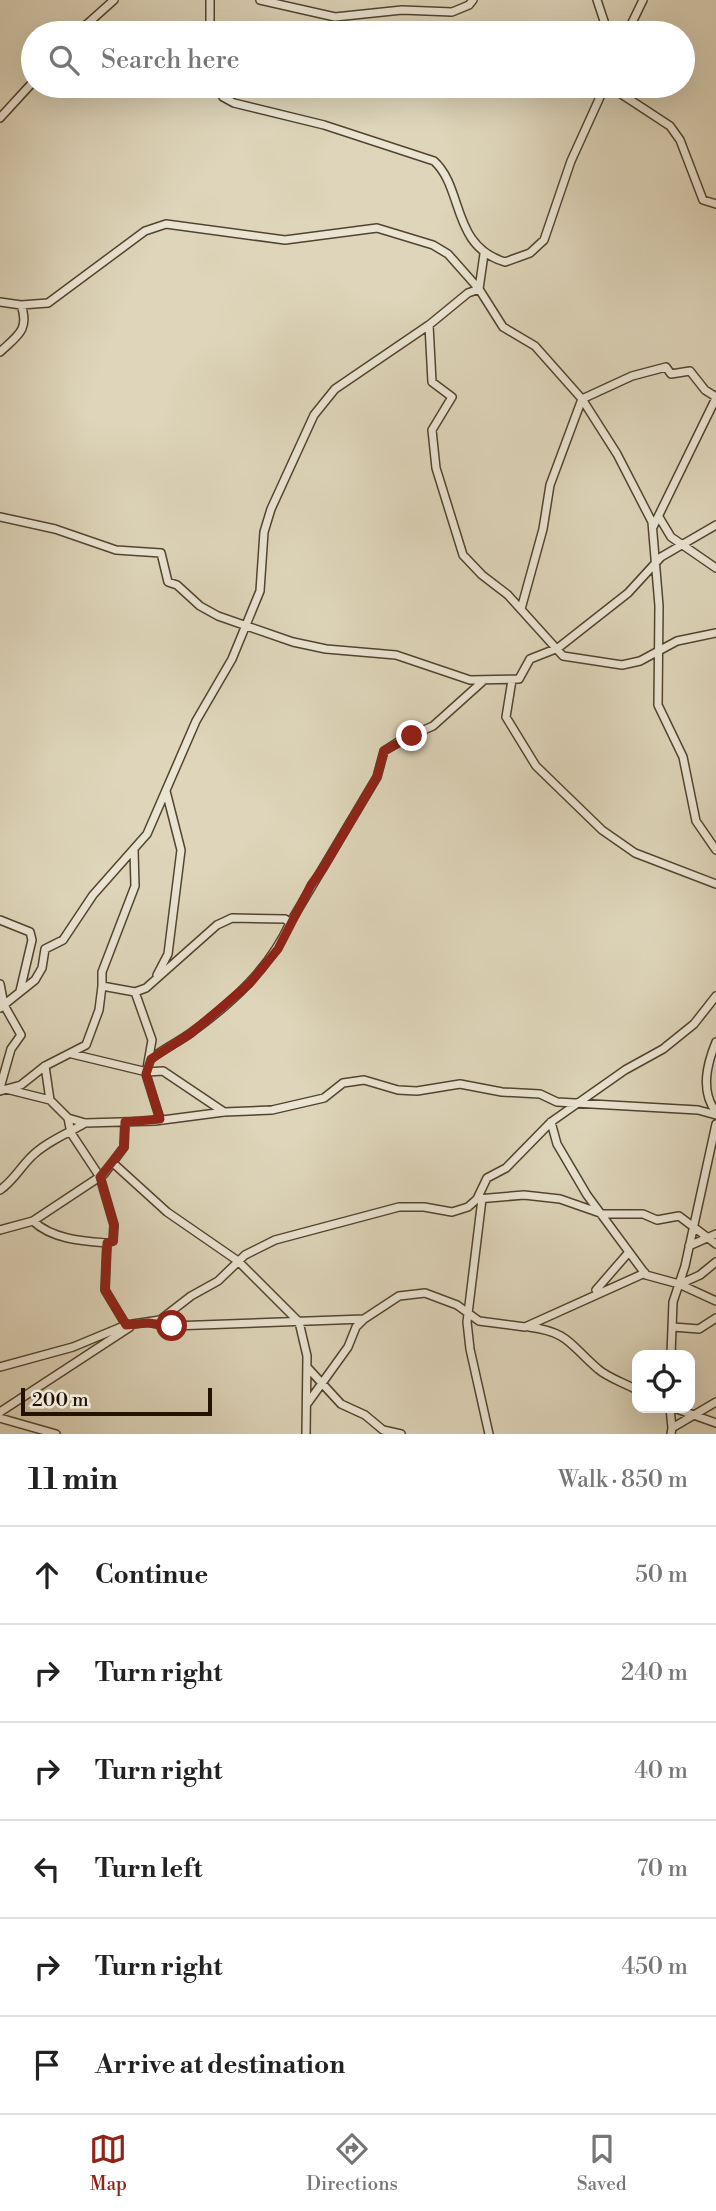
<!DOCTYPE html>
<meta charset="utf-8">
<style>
body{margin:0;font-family:"Libre Bodoni",serif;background:#f6f6f6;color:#222}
.controls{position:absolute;right:21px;bottom:21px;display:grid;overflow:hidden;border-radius:14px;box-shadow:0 7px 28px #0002}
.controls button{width:63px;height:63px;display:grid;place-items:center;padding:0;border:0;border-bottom:2px solid #e0e0e0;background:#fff;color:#222;font:35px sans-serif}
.scale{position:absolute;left:21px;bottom:18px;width:191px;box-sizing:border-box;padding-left:7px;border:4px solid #231300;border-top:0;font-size:19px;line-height:24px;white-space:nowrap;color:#231300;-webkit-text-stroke:5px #eae4d2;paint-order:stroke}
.stop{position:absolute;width:21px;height:21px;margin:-16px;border:5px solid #8f2418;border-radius:50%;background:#fff}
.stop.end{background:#8f2418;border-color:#fff;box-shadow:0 2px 7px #0008}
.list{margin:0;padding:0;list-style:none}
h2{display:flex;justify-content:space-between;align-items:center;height:91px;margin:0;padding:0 28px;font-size:30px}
h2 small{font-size:23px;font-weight:400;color:#767676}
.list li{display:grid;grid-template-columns:46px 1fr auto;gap:21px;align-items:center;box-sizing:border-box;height:98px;padding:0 28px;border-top:2px solid #e0e0e0}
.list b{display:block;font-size:26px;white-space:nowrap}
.list em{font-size:23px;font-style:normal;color:#767676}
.icon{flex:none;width:38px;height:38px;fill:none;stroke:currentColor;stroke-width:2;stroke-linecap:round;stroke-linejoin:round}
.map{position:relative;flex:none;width:716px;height:1434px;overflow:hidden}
.search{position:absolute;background:#fff;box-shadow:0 7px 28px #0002;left:21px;right:21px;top:21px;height:77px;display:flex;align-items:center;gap:18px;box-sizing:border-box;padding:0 24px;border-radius:38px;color:#767676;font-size:26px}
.sheet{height:679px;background:#fff}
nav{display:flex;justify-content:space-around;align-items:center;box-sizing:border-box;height:98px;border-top:2px solid #e0e0e0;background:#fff;font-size:19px;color:#767676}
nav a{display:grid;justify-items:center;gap:4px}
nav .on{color:#8f2418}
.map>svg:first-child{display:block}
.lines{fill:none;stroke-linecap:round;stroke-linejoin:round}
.minor-casing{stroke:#52442e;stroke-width:10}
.minor{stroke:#eae4d2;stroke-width:7}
.route{stroke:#8f2418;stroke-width:9}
</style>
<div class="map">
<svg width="716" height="1434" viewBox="0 0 716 1434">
<rect width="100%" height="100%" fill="#ded5ba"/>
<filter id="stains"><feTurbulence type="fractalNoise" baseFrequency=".00286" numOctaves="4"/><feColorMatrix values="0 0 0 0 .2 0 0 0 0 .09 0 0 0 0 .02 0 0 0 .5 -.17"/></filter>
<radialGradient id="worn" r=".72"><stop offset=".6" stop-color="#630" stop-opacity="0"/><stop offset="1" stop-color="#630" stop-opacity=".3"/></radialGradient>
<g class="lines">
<defs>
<path id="minor" d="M210,0V33
M260,0L335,17L402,10L452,12L469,5L473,0
M597,0L608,33
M77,33L114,0
M627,33L643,0
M217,86L223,97L234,103L324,125L434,161C464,188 451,246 505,262L530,253L544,240L571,161L605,86
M609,86L670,126L680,140L703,200L716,204
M0,118L33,82
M479,289L484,254
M0,302L21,305L48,303L145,231L166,224L285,240L377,228L433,245L448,254L479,289L503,327L535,346L582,399L617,454L652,522L659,606L658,705L683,757L696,821L716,850
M429,325L432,382L452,397L432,430L436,468L463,555L482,575L508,595L563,656L622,665L640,661L677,641L716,633
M0,352C17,336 30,330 21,305
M582,399L632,376L666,367L671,374L690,371L705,390L716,397
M0,517L55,529L116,550L161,553L168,582L177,585L200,606L218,616L293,642L326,649L396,655L470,680L519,679L530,659L558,648L628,593L661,557L716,525
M659,517L671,537L716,568
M653,527L716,398
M521,609L543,529L550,485L582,399
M512,680L506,717L536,766L602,830L635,853L716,884
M0,920L30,932L32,940L20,991
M157,975L168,954L181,850L166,791
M0,984L4,1005L21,1035L11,1049L0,1088
M102,986V972L135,886L134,850
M135,992L152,1040L146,1074L160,1119
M0,1008L35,980L42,968L45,949L63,940L93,895L147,834L196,721L232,659L260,591L264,532L271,509L314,415L335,389L429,325L468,293L479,289
M716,1042C707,1064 700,1091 716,1112
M72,1054L147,1072L163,1071L224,1112
M151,1059C164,1048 179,1042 192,1032C233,1002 269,969 290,923
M45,1066L50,1100
M6,1089L50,1100L68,1118L85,1123L155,1121L224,1112L272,1110L324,1098L343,1083L364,1080L398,1090L417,1091L460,1084L502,1092L540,1094L557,1102L698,1110L716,1115
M0,1091L21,1085L45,1066L86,1045L99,1010L102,986L135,992L146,988L217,925L232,918L285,919L290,923L377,777L384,751L403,739L433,726L482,682
M68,1118L71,1133L100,1177L114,1225L113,1241L107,1243L105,1290L126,1325
M551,1122L557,1144L587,1195L646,1275L679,1284L716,1301
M113,1163L167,1212L238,1261L299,1322L307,1356L306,1434
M0,1190C13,1181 20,1168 31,1157C46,1142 67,1134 85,1123
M477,1199L524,1195L560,1199L603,1214H643L657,1220L679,1216L716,1244
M482,1199L467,1322L470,1349L489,1434
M33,1221C52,1239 82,1241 107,1243
M0,1230L33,1221L104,1174L124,1147L125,1122
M689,1246L716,1234
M680,1284L700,1275L716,1262
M596,1290L629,1252
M152,1323L172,1326L364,1319L399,1296L425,1293L457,1305L479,1321L525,1327L645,1273
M529,1327C569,1332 570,1345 598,1369C608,1378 625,1383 637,1390
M673,1327L699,1329L716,1318
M671,1355L673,1302L685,1266L716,1124
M0,1367L73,1347L126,1325L160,1320L191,1296L218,1281L245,1255L275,1240L399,1207H424L452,1212L468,1207L477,1199L487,1178L506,1168L551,1122L625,1070L663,1049L694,1024L716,996
M307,1367L341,1404L365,1415L383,1430L401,1434
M307,1404L348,1347L356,1327L364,1319
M670,1408L672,1428
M674,1408L716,1423
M0,1412L130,1327
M0,1418L56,1434
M671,1434L672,1428L716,1402"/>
</defs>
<use href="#minor" class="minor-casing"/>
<use href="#minor" class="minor"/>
</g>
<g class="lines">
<path class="route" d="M172,1326L148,1323L126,1325L105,1290L107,1243L113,1241L114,1225L100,1177L124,1147L125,1122L160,1119L146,1074L151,1059L190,1034L221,1008L250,983L278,949L311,885L324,867L377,777L384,751L412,736"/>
</g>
<rect width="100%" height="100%" filter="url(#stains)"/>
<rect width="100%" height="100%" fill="url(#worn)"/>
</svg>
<div class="controls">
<button><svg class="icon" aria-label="locate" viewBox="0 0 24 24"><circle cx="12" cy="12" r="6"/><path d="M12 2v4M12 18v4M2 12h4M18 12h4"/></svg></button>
</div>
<div class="scale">200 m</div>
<div class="stop" style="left:172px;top:1326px"></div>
<div class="stop end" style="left:412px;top:736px"></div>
<div class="search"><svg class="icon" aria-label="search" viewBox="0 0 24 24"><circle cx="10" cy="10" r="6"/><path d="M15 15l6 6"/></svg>Search here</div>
</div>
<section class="sheet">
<h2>11 min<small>Walk · 850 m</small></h2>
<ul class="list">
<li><svg class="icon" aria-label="ahead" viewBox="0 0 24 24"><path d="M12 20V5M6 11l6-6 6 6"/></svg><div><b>Continue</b></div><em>50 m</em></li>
<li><svg class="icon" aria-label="right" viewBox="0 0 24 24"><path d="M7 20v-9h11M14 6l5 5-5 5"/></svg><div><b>Turn right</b></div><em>240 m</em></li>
<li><svg class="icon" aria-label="right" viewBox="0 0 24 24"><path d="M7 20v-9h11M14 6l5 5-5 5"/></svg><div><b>Turn right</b></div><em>40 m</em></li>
<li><svg class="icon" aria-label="left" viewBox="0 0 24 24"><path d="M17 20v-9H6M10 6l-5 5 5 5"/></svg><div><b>Turn left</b></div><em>70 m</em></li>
<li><svg class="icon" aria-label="right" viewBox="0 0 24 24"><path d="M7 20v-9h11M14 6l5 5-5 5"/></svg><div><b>Turn right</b></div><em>450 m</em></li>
<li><svg class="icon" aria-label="arrive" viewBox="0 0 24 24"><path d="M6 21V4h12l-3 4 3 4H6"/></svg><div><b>Arrive at destination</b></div></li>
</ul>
</section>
<nav>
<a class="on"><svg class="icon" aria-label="map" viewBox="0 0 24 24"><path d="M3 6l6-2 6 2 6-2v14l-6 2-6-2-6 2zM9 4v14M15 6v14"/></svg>Map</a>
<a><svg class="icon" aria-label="directions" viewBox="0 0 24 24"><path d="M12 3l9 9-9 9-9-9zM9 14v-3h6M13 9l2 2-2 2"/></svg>Directions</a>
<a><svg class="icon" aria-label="saved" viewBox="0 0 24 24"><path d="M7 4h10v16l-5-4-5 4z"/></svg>Saved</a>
</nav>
